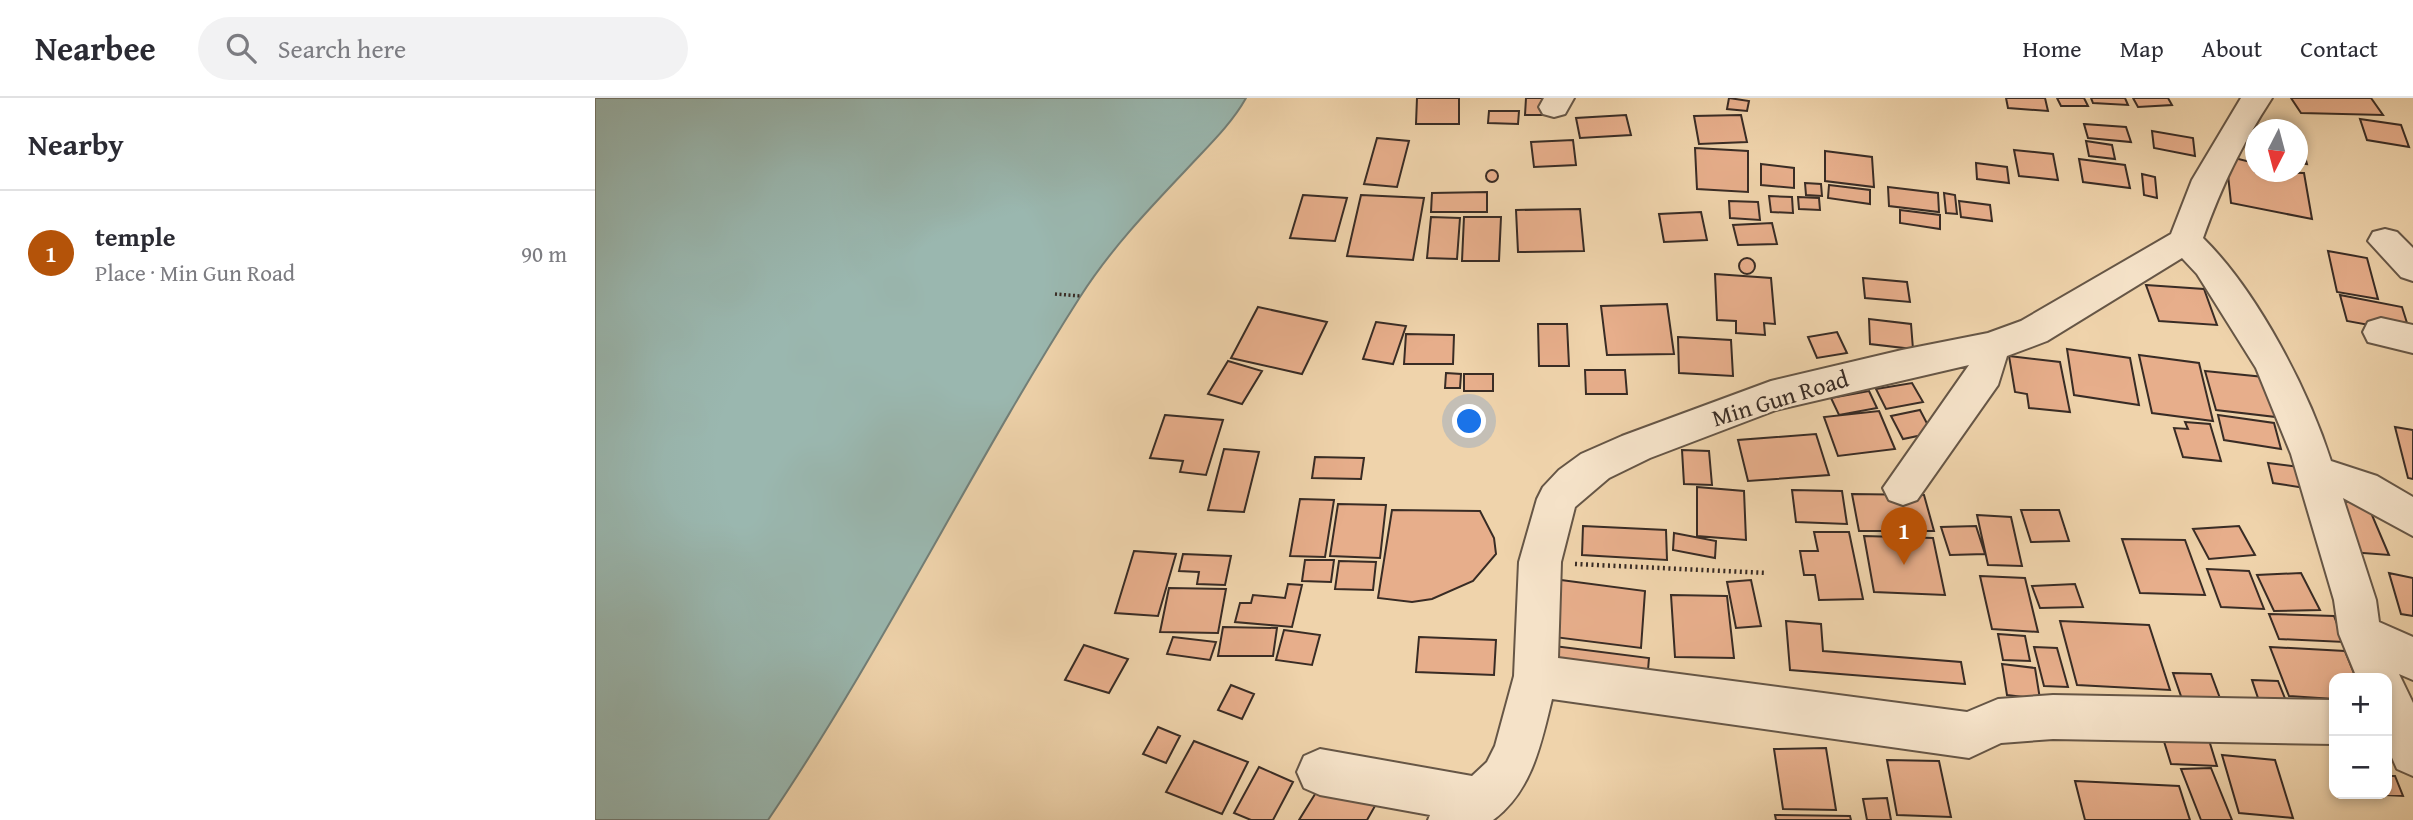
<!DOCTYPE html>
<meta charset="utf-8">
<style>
body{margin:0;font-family:"Gentium Book Plus",serif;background:#f2f2f3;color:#2b2b33}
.controls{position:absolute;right:21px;bottom:21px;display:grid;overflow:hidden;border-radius:14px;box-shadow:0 4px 10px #0003}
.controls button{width:63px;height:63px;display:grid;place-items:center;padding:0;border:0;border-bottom:2px solid #e1e1e2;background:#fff;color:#2b2b33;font:35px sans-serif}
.compass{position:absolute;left:1650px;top:21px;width:63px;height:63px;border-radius:50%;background:#fff;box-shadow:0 4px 10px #0003;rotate:186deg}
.you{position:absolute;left:875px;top:324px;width:24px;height:24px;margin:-18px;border:5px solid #fff;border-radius:50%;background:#1a73e8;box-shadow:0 0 0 10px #1a73e833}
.badge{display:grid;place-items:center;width:46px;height:46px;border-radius:50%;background:#b45309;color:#fff;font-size:23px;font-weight:700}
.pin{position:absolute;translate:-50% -58px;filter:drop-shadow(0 2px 4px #0008)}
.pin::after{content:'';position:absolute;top:37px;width:24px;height:21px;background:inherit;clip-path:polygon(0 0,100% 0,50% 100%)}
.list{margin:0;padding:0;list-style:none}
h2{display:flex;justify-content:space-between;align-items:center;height:91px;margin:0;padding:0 28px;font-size:30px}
h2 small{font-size:23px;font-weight:400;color:#7c7c81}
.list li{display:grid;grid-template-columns:46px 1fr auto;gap:21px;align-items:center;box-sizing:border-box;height:126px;padding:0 28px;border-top:2px solid #e1e1e2}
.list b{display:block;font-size:26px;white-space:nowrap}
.list p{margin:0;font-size:23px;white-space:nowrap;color:#7c7c81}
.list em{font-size:23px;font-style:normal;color:#7c7c81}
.icon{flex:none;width:38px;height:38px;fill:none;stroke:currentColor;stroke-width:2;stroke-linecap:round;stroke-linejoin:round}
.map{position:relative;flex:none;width:1818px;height:722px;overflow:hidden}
header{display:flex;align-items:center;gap:42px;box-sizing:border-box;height:98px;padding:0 35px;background:#fff;border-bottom:2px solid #e1e1e2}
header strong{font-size:33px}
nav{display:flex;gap:38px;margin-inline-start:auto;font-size:24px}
.search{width:490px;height:63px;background:#f2f2f3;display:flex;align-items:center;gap:18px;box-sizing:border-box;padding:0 24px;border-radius:38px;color:#7c7c81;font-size:26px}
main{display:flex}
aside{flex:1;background:#fff}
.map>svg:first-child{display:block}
.water{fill:#9ab7af;stroke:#737f78;stroke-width:2}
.building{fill:#e7ae8b;stroke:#392c25;stroke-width:2}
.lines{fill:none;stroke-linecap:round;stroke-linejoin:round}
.minor-casing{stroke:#665646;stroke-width:4}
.path-far1{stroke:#392c25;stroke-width:3.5;stroke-dasharray:2 2.5;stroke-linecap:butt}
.path{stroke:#392c25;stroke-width:4.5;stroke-dasharray:2 3.5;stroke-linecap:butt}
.minor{fill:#f5e2c8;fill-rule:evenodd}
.labels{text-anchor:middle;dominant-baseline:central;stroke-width:5;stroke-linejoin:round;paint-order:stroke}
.street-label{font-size:24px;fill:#392c25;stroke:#f5e2c8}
</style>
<header>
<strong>Nearbee</strong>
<div class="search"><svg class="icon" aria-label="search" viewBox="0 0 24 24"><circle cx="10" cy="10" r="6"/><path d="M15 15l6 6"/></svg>Search here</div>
<nav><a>Home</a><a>Map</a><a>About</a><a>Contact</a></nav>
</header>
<main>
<aside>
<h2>Nearby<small></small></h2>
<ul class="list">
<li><span class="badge">1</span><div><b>temple</b><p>Place · Min Gun Road</p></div><em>90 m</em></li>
</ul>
</aside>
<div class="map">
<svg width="1818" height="722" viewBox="0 0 1818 722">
<rect width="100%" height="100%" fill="#efd3ab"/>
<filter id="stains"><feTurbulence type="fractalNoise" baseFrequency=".00286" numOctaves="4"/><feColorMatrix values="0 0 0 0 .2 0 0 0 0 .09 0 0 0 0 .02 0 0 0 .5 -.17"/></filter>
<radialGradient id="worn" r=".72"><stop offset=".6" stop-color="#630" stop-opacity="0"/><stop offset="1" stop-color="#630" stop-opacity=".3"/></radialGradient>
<path class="water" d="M0,0H651C636,27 611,50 590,73C552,113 515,152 485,199C376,370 287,554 173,722H0Z"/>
<path class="building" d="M822,0H864V26H821Z
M931,0H952V17H930Z
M1134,0L1154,3L1152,13L1132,11Z
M1411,0H1450L1453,13L1413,10Z
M1462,0H1489L1493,8H1466Z
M1496,0H1530L1533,7L1498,5Z
M1538,0H1573L1577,7L1543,9Z
M1696,0H1776L1788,17L1706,15Z
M894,13H924L923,26L893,25Z
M1031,17L1036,37L985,40L981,20Z
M1146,17L1152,44L1104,46L1099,18Z
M1765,21L1806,27L1814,49L1772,42Z
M1489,26L1531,29L1536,44L1493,40Z
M1649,26L1666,29L1660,32V57L1653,56Z
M1557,33L1598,40L1600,58L1559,50Z
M1702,36H1704L1712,66L1702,65Z
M782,40L814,43L802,89L769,86Z
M978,42L981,67L939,69L936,44Z
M1491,43L1517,47L1520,61L1494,58Z
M1100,50L1153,53V94L1102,91Z
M1419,52L1458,56L1463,82L1424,78Z
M1230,53L1277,59L1279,89L1230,83Z
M1631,58L1660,65V74L1709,75L1717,121L1636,105Z
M1484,61L1530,67L1535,90L1488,84Z
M1381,65L1412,69L1414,85L1382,81Z
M1166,66L1199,70V90L1166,87Z
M891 78a6 6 0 1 1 12 0a6 6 0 1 1-12 0Z
M1547,76L1560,79L1562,100L1549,97Z
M1210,85L1226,86L1227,98L1211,97Z
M1234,87L1275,92V106L1233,100Z
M1293,89L1343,95L1344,114L1294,108Z
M892,94V114H836L837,95Z
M1349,95L1360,97L1362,116L1351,115Z
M708,97L752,100L740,143L695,140Z
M766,97L829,100L818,162L752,158Z
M1174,98L1197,99L1198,115L1176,114Z
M1203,99L1224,100L1225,112L1204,111Z
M1134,103L1163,104L1165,122L1135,120Z
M1364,103L1395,107L1397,123L1366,119Z
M985,111L989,153L923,154L921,112Z
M1305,112L1345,117V131L1305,125Z
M1106,114L1112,142L1069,144L1064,116Z
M836,119L865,120L862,161L832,160Z
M869,119H906L904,163H867Z
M1177,125L1182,146L1143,147L1138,127Z
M1733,153L1772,160L1783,201L1742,194Z
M1144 168a8 8 0 1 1 16 0a8 8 0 1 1-16 0Z
M1120,176L1176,180L1180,226L1169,225L1170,237L1141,235V223L1122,222Z
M1268,180L1312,184L1315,204L1270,200Z
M1551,187L1609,191L1622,227L1564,223Z
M1745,197L1807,209L1812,225L1794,222L1796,231L1752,223Z
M1072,206L1079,256L1012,257L1006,208Z
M663,209L732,224L707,276L636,260Z
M1274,221L1316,226L1318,251L1275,246Z
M781,224L811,228L798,266L768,261Z
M943,226H972L974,268H944Z
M1242,234L1252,255L1222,260L1213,239Z
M811,236L859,237L858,266H809Z
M1083,239L1136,242L1138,278L1084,275Z
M1472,251L1535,260L1544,307L1479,297Z
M1544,257L1604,265L1618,323L1557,315Z
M1414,258L1465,264L1475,314L1434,310L1432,296L1420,294Z
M633,263L667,273L647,306L613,296Z
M990,272H1030L1032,296H991Z
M1610,273L1669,279L1681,319L1621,312Z
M851,275L866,276L865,290H850Z
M869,276H898V293H869Z
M1317,285L1328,304L1291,311L1281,291Z
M1274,293L1282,310L1244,317L1236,300Z
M1325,312L1337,335L1308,341L1296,318Z
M1284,313L1300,351L1243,358L1229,319Z
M570,317L628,322L611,377L585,374L588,363L555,360Z
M1623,317L1679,325L1686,351L1629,342Z
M1590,324L1615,326L1626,363L1588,359L1579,330L1593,331Z
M1800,329L1818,332V381L1813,380Z
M1221,336L1234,377L1153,383L1143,342Z
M629,351L664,354L649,414L613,412Z
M1087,352L1114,353L1117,387L1089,386Z
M720,359L769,360L766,381L717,380Z
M1673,365L1704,369L1710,390L1678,385Z
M1102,389L1149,393L1151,442L1102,438Z
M1197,392L1247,393L1252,426L1201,424Z
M1257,396L1329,397L1339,433H1264Z
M1734,400L1771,403L1794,457L1755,454Z
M705,401L739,402L730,459L695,458Z
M743,406L791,407L785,460L735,458Z
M797,412L885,413L899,440L901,456L878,483L837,501L817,504L783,500Z
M1426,412H1464L1474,443L1436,444Z
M1382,417L1416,419L1427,468L1393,467Z
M988,428L1071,432L1072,462L987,457Z
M1381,428L1390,456L1355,457L1346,429Z
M1644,428L1660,457L1614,461L1598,431Z
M1219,434H1254L1268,501L1224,502L1220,477H1209L1205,453H1223Z
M1079,435L1121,443L1120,460L1078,452Z
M1269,438L1338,440L1350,497L1279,494Z
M1527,441L1590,442L1610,497L1545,495Z
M539,453L581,456L563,518L520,515Z
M588,456L636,458L630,487L602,486L604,474L584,473Z
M710,462H739L736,484L707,483Z
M744,463L781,464L778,492L740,491Z
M1612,471L1654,473L1669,511L1626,509Z
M1706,475L1725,512L1679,513L1662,477Z
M1794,475L1818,480V518L1806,516Z
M1385,478L1430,480L1443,534L1397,531Z
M966,482L1050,493L1046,550L959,539Z
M1156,482L1166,528L1141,530L1132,484Z
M693,486L707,487L697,529L640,524L645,505H656L658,497L690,500Z
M1480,486L1488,509L1445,510L1437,488Z
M574,490L631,491L623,535L565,534Z
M1076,497L1132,498L1139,560L1080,559Z
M1674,516L1739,518L1749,544L1684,541Z
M1191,523L1226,526L1228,553L1366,564L1370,586L1195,572Z
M1465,523L1554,527L1575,592L1482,587Z
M628,529L682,530L678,558H623Z
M689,532L725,537L717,567L681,562Z
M1403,536L1430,538L1435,563L1408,562Z
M578,539L621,544L615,562L572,556Z
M824,539L901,542L899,577L821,574Z
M489,547L533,561L514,595L470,582Z
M959,548L1054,560L1052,584L957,572Z
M1439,549L1462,550L1473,589L1449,588Z
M1675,549L1750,553L1761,580H1739V601L1694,598Z
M1407,566L1440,570L1445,601L1412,597Z
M1578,575L1616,576L1626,603L1587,601Z
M1657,582L1683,583L1691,603H1664Z
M636,587L659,596L647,621L623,612Z
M563,629L585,638L571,665L548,656Z
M1567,637L1613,639L1622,668L1576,666Z
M599,643L653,664L627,716L571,694Z
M1231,650L1241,712L1188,711L1179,651Z
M1627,657L1680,662L1698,720L1644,715Z
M1292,662L1344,663L1356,719L1302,717Z
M664,669L698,684L678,722H656L639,715Z
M1616,670L1637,722H1606L1586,671Z
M1792,678H1800L1808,698L1770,696H1792Z
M730,680L780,708L772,722H704Z
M1480,683L1584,688L1595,722H1490Z
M1292,700L1296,722H1272L1268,701Z
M1180,717L1255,718L1256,722H1181Z"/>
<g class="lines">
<defs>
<path id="minor" d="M949,0H979L970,16L959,19L948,16L944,9Z
M1646,0H1677C1646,48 1627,87 1608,140C1662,193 1713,291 1736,363L1782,378L1818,399V438L1748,400L1781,502L1784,524L1818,539V582L1804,576L1818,605V678L1802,671L1792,648V580H1762L1744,536L1739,502L1696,356L1661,270L1602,176L1587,160L1452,243L1412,258L1403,287L1322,402L1308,407L1294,402L1288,390L1374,267L1181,312L1055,360L1014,380L980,409L966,464L963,560L1372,614L1403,601L1458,597L1739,602V646L1458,641L1406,645L1374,660L957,601C946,646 937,693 898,722H833L835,717L725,697L709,690L702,674L709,658L725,651L877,678L892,664L900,648L919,578L924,464L942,401L948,389L964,372L986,356L1027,338L1176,283L1307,252L1393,235L1426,223L1576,136L1597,82Z
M1790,131L1802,134L1818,150V183L1806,179L1773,143L1778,134Z
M1786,220L1818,227V255L1773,244L1768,234L1773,224Z"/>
</defs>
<use href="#minor" class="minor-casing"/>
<path class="path-far1" d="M460,196L486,198"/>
<path class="path" d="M980,466L1172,475"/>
<use href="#minor" class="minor"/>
</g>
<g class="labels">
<g class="street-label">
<text transform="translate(1185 300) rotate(-17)">Min Gun Road</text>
</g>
</g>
<rect width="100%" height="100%" filter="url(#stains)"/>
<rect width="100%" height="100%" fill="url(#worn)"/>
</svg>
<div class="controls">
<button>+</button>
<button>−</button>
</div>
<svg class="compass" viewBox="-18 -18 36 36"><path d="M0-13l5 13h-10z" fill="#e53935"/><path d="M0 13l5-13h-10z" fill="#7c7c81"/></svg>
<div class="you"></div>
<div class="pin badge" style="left:1309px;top:467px">1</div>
</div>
</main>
